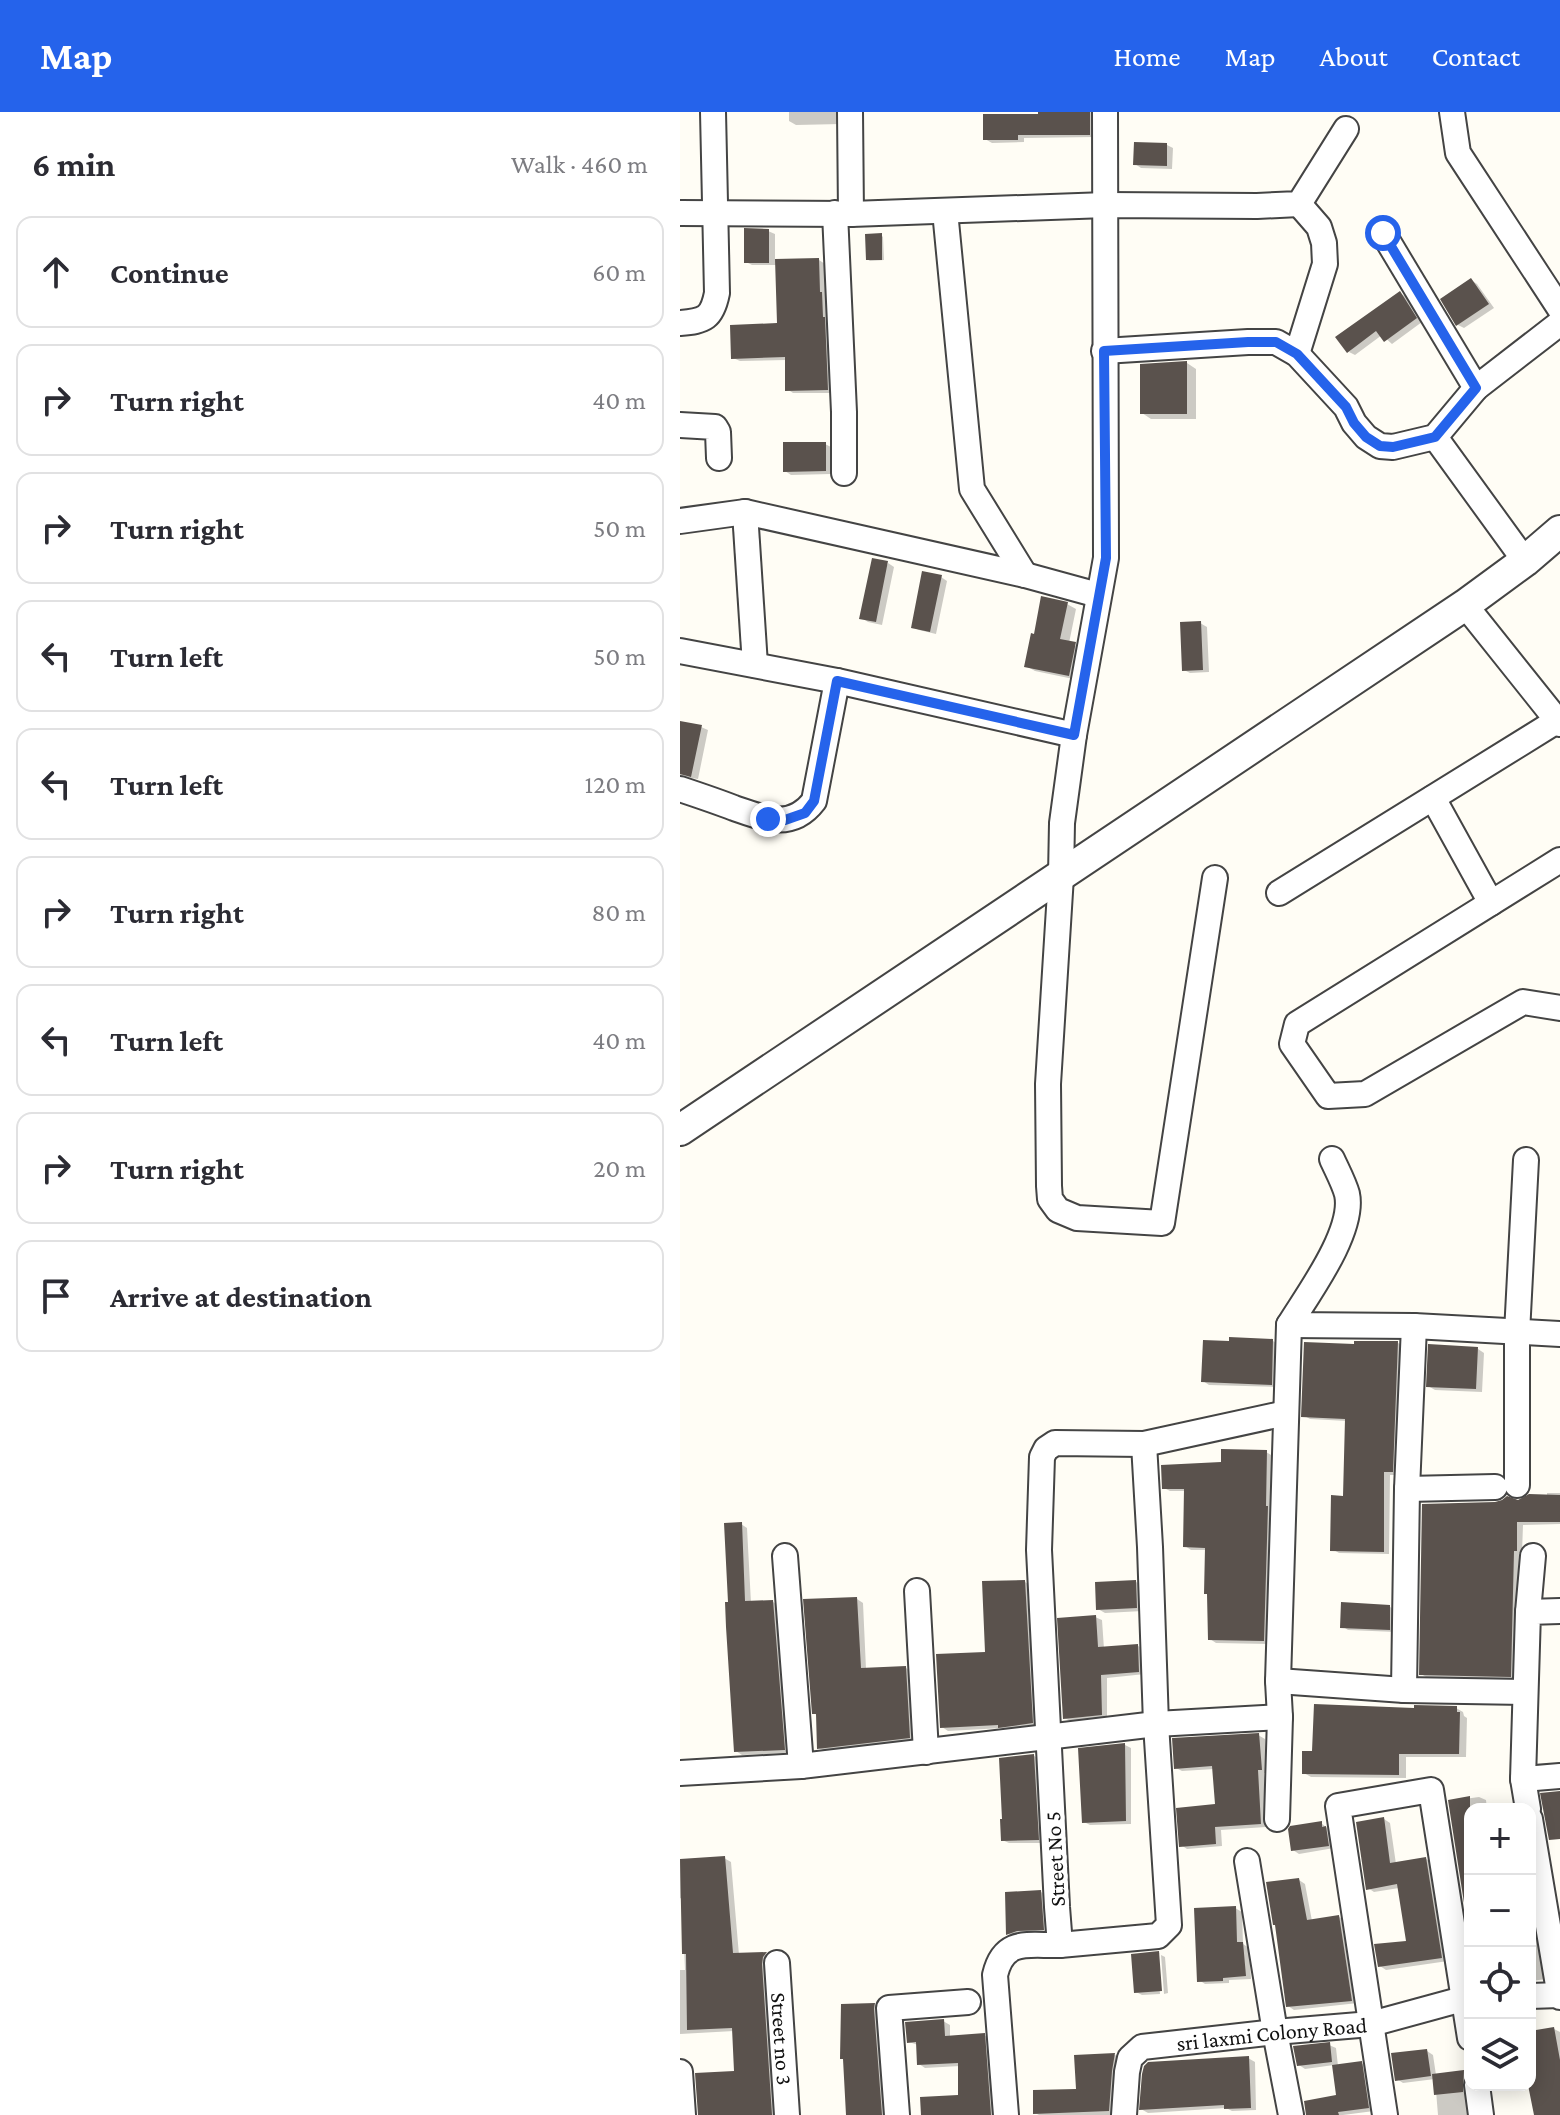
<!DOCTYPE html>
<meta charset="utf-8">
<style>
body{margin:0;font-family:"Crimson Pro",serif;background:#f2f2f3;color:#2b2b33}
.controls{position:absolute;right:24px;bottom:24px;display:grid;overflow:hidden;border-radius:16px;box-shadow:0 4px 20px #0003}
.controls button{width:72px;height:72px;display:grid;place-items:center;padding:0;border:0;border-bottom:2px solid #e1e1e2;background:#fff;color:#2b2b33;font:40px sans-serif}
.stop{position:absolute;width:24px;height:24px;margin:-18px;border:6px solid #2563eb;border-radius:50%;background:#fff}
.stop.end{background:#2563eb;border-color:#fff;box-shadow:0 2px 8px #0008}
.list{margin:0;padding:0;list-style:none}
h2{display:flex;justify-content:space-between;align-items:center;height:104px;margin:0;padding:0 32px;font-size:34px}
h2 small{font-size:26px;font-weight:400;color:#7c7c81}
.list li{display:grid;grid-template-columns:52px 1fr auto;gap:24px;align-items:center;box-sizing:border-box;height:112px;margin:0 16px 16px;padding:0 16px;border:2px solid #e1e1e2;border-radius:16px}
.list b{display:block;font-size:30px;white-space:nowrap}
.list em{font-size:26px;font-style:normal;color:#7c7c81}
.icon{flex:none;width:44px;height:44px;fill:none;stroke:currentColor;stroke-width:2;stroke-linecap:round;stroke-linejoin:round}
.map{position:relative;flex:none;width:880px;height:2003px;overflow:hidden}
header{display:flex;align-items:center;gap:48px;box-sizing:border-box;height:112px;padding:0 40px;background:#2563eb;color:#fff}
header strong{font-size:38px}
nav{display:flex;gap:44px;margin-inline-start:auto;font-size:28px}
main{display:flex}
aside{flex:1;background:#fff}
.map>svg:first-child{display:block}
.shadow{fill:#0003}
.building{fill:#5a524d}
.lines{fill:none;stroke-linecap:round;stroke-linejoin:round}
.minor-casing{stroke:#444;stroke-width:28}
.tertiary-casing{stroke:#444;stroke-width:34}
.minor{stroke:#fff;stroke-width:24}
.tertiary{stroke:#fff;stroke-width:30}
.route{stroke:#2563eb;stroke-width:10}
.labels{text-anchor:middle;dominant-baseline:central;stroke-width:8;stroke-linejoin:round;paint-order:stroke}
.street-label{font-size:22px;fill:#111;stroke:#fff}
</style>
<header>
<strong>Map</strong>
<nav><a>Home</a><a>Map</a><a>About</a><a>Contact</a></nav>
</header>
<main>
<aside>
<h2>6 min<small>Walk · 460 m</small></h2>
<ul class="list">
<li><svg class="icon" aria-label="ahead" viewBox="0 0 24 24"><path d="M12 20V5M6 11l6-6 6 6"/></svg><div><b>Continue</b></div><em>60 m</em></li>
<li><svg class="icon" aria-label="right" viewBox="0 0 24 24"><path d="M7 20v-9h11M14 6l5 5-5 5"/></svg><div><b>Turn right</b></div><em>40 m</em></li>
<li><svg class="icon" aria-label="right" viewBox="0 0 24 24"><path d="M7 20v-9h11M14 6l5 5-5 5"/></svg><div><b>Turn right</b></div><em>50 m</em></li>
<li><svg class="icon" aria-label="left" viewBox="0 0 24 24"><path d="M17 20v-9H6M10 6l-5 5 5 5"/></svg><div><b>Turn left</b></div><em>50 m</em></li>
<li><svg class="icon" aria-label="left" viewBox="0 0 24 24"><path d="M17 20v-9H6M10 6l-5 5 5 5"/></svg><div><b>Turn left</b></div><em>120 m</em></li>
<li><svg class="icon" aria-label="right" viewBox="0 0 24 24"><path d="M7 20v-9h11M14 6l5 5-5 5"/></svg><div><b>Turn right</b></div><em>80 m</em></li>
<li><svg class="icon" aria-label="left" viewBox="0 0 24 24"><path d="M17 20v-9H6M10 6l-5 5 5 5"/></svg><div><b>Turn left</b></div><em>40 m</em></li>
<li><svg class="icon" aria-label="right" viewBox="0 0 24 24"><path d="M7 20v-9h11M14 6l5 5-5 5"/></svg><div><b>Turn right</b></div><em>20 m</em></li>
<li><svg class="icon" aria-label="arrive" viewBox="0 0 24 24"><path d="M6 21V4h12l-3 4 3 4H6"/></svg><div><b>Arrive at destination</b></div></li>
</ul>
</aside>
<div class="map">
<svg width="880" height="2003" viewBox="0 0 880 2003">
<rect width="100%" height="100%" fill="#fffdf5"/>
<path class="shadow" d="M109,0H161V12L116,13L109,9Z
M360,0H417L416,25L344,26V30L312,31L305,27L360,4Z
M487,33L493,36L492,57L461,56L455,52Z
M88,119L95,122V149L139,148L145,152L146,185L148,186L154,281H113L107,277V248L60,249L53,246L99,213L97,153H72L66,150Z
M201,123L203,125L204,148L190,149L187,147Z
M791,168L797,172L814,196L784,216L778,213L763,188Z
M720,181L726,185L742,210L712,232L702,223L675,243L669,240Z
M507,251L516,257V307H471L462,301Z
M145,332L151,335V362L111,363L105,359Z
M208,451L214,455L202,513L188,510L182,506Z
M261,465L267,469L256,522L239,518L233,515Z
M387,492L396,497L389,531L404,537L398,568L355,559L346,554L355,524Z
M520,511L527,515L529,560L510,561L504,558Z
M0,613L21,615L28,618L18,667L5,665L0,667Z
M593,1229L599,1233L598,1275L529,1273L523,1269Z
M718,1231L724,1234L719,1363H710L709,1442L659,1441L652,1437L665,1386L667,1309L630,1307L623,1303L676,1234Z
M798,1237L804,1241L802,1280L755,1278L748,1274Z
M586,1340L593,1344L590,1532L536,1531L530,1527L527,1438H511L505,1434L506,1379H490L484,1376L543,1352Z
M867,1381H880V1412L843,1413L842,1441H839L837,1567L748,1566L741,1562L838,1390L867,1384Z
M61,1412L67,1416L71,1491L93,1490L99,1494L110,1641L62,1643L56,1639L50,1492Z
M345,1470L351,1474L358,1614L326,1618L322,1616L268,1619L262,1615L307,1541Z
M456,1470L462,1473L463,1499L425,1501L418,1497Z
M177,1487L183,1491L186,1557L226,1556L232,1560L236,1629L146,1639L139,1636L138,1604L134,1601Z
M710,1495L716,1498V1520L668,1518L662,1514Z
M415,1505L422,1508L424,1537L458,1534L464,1537L465,1562L427,1566V1606L391,1609L384,1606Z
M776,1596L783,1600L784,1604L787,1606L786,1645H726V1666L631,1665L624,1661L634,1641L736,1598Z
M578,1623L585,1627L587,1661H584L586,1715L541,1718L542,1734L507,1737L501,1733L537,1694L534,1657L502,1659L496,1656Z
M445,1633L451,1636V1712L410,1713L404,1710Z
M354,1644L360,1647L364,1731H329L322,1728L324,1709Z
M799,1685L806,1688L807,1697H790V1817L770,1689Z
M704,1707L710,1711L716,1752L746,1747L752,1750L768,1849L706,1858L700,1854L728,1831L719,1776L694,1780L688,1776Z
M641,1711L652,1720L654,1736L619,1742L613,1738Z
M44,1746L51,1750L59,1843L86,1842L92,1845L97,2003H20L56,1961L54,1919L0,1922V1858H5L2,1787L0,1786V1749Z
M619,1768L625,1772L632,1809L659,1805L665,1808L678,1891L614,1898L608,1894Z
M850,1768L867,1867L850,1869Z
M361,1780L367,1784L369,1820L345,1822L334,1825L328,1822Z
M555,1796L562,1800L563,1832L569,1836L571,1867L549,1868V1871L525,1872L519,1868Z
M478,1841L480,1842H477L480,1882L462,1883L456,1880L453,1843Z
M481,1843L485,1845L488,1881L484,1882Z
M195,1893L201,1896L207,2003H168Z
M263,1909L270,1913V1925L304,1923L310,1927L316,2003H243L280,1985V1954L245,1956L239,1952L238,1933L229,1930Z
M874,1917L880,1920V2003H856L850,1972V1920Z
M649,1933L656,1936L658,1954L681,1951L687,1955L694,1999L663,2003H627L658,1984L654,1953L625,1957L619,1953Z
M747,1939L753,1943L756,1963L784,1960L790,1964L791,2003H758L755,1967L723,1971L717,1967Z
M435,1943L441,1947L432,2003H359L355,2001L398,1979L396,1945Z
M568,1946L575,1950L576,1998L552,1999L546,1996L468,2001L461,1997Z"/>
<path class="building" d="M358,0H410V23H338V28H303V2H358Z
M454,30L487,31V54L453,53Z
M64,116L89,117V151H64Z
M202,121V148H186L185,122Z
M139,146L140,180H142L143,205H145L148,278L105,279V245L51,247L50,213L97,211L95,147Z
M791,166L809,192L776,214L760,187Z
M720,179L737,206L704,230L696,219L667,241L655,225Z
M507,249V302H460V252Z
M103,330H146V359L103,360Z
M192,446L208,449L196,510L179,507Z
M242,459L262,463L250,520L231,516Z
M361,484L388,490L380,527L396,530L389,564L344,555L351,521L354,522Z
M521,509L523,558L502,559L500,510Z
M0,609L22,613L11,665L0,662Z
M549,1225L593,1227L592,1273L521,1270L523,1228L549,1229Z
M674,1229H718L713,1360H704V1440L650,1439L651,1383L663,1384L665,1307L621,1305L624,1230L674,1232Z
M748,1232L798,1235L796,1277L746,1275Z
M541,1337L587,1338L586,1394H588L584,1529L528,1528L527,1482H524L525,1436L503,1435L504,1377H482L481,1353L541,1350Z
M849,1382L880,1383V1410H837V1439H834L831,1565L739,1563L742,1392L815,1390L822,1388L827,1384L838,1388Z
M62,1410L65,1489L93,1488L105,1638L54,1640L46,1515L45,1490H48L44,1411Z
M345,1468L353,1611L318,1616V1613L260,1616L256,1542L305,1540L302,1469Z
M456,1468L457,1496L416,1498L415,1470Z
M177,1485L181,1556L226,1554L230,1626L137,1637L136,1602H132L123,1487Z
M661,1490L710,1493V1518L660,1516Z
M416,1503L418,1535L458,1532L459,1560L421,1563L422,1603L383,1607L377,1506Z
M634,1592L734,1596V1593L777,1594V1600H780L779,1642H719V1663L622,1662V1639H632Z
M579,1621L582,1658H578L581,1712L535,1715L536,1732L499,1735L496,1696L535,1692L532,1654L494,1657L492,1626Z
M445,1631L446,1709L402,1711L398,1636Z
M354,1642L359,1728L321,1729L320,1707H322L319,1646Z
M880,1679V1727L869,1728L860,1681Z
M790,1684V1829L768,1688Z
M704,1705L710,1751L746,1745L762,1846L698,1855L694,1832L726,1829L717,1772L686,1778L676,1710Z
M642,1709V1715L646,1714L649,1734L611,1739L608,1717L610,1714Z
M45,1744L53,1841L87,1840L83,1845L82,1852L92,2003H18L15,1961L54,1959L52,1916L7,1918L6,1842H2L0,1747Z
M619,1766L627,1808L659,1803L672,1889L606,1895L595,1813H593L586,1770Z
M361,1778L364,1818L337,1819L326,1823L325,1780Z
M556,1794L557,1830H563L566,1864L543,1866V1869L517,1870L514,1796Z
M479,1839L482,1879L454,1881L451,1842Z
M195,1891L194,1897L202,2003H166L163,1947H160L161,1892Z
M264,1907L265,1924L305,1921L311,2003H241L240,1985L278,1983V1951L237,1953L236,1930L227,1931L225,1910Z
M874,1915L880,1948V2003H854L848,1973H850V1919Z
M650,1930L652,1950L617,1954L613,1934Z
M747,1937L751,1964L715,1969L711,1941Z
M435,1941L432,1959L429,1999L353,2002V1978L396,1977L394,1943Z
M569,1944L571,1996L544,1997V1993L459,1998L462,1962L464,1954L468,1950Z
M682,1949L689,1996L658,2000L659,2003H626L624,1989L656,1983L652,1953Z
M784,1958L783,1980L754,1983L752,1962Z"/>
<g class="lines">
<defs>
<g id="minor">
<path d="M170,0L171,102"/>
<path d="M425,0L426,446L394,623L382,711L381,764L368,972L369,1074L370,1087L378,1098L397,1106L482,1111L535,766"/>
<path d="M772,0L778,41L880,197"/>
<path d="M265,99L292,377L345,463"/>
<path d="M0,101L171,102L426,93L577,94L619,92L666,17"/>
<path d="M155,101L164,300V361"/>
<path d="M703,121L796,276"/>
<path d="M0,211C25,209 32,206 37,181L33,0"/>
<path d="M424,239L568,230H596L617,242L666,295L674,311L686,325L700,334L713,335L755,325L796,276L880,211"/>
<path d="M617,242L645,152L644,131L639,115L619,92"/>
<path d="M0,313L35,315L38,320L39,346"/>
<path d="M755,325L845,449"/>
<path d="M65,400L75,553"/>
<path d="M0,409L65,400L345,463L418,483"/>
<path d="M785,493L880,612"/>
<path d="M0,539L157,569L394,623"/>
<path d="M0,677C18,683 36,689 54,696C83,706 111,719 134,689L157,569"/>
<path d="M753,686L811,791"/>
<path d="M880,748L617,912L612,932L648,984L685,982L843,890L880,896"/>
<path d="M599,781L880,607"/>
<path d="M652,1047C657,1058 664,1071 667,1082C675,1119 628,1182 609,1213L734,1214L880,1222"/>
<path d="M837,1373V1221L846,1048"/>
<path d="M727,1377L815,1375"/>
<path d="M237,1479L246,1640"/>
<path d="M848,1500L853,1444"/>
<path d="M598,1569L724,1578L845,1580"/>
<path d="M724,1578L727,1377L734,1214"/>
<path d="M121,1654L476,1612L600,1605"/>
<path d="M0,1661L121,1654L105,1444"/>
<path d="M843,1667L880,1664"/>
<path d="M848,1697L843,1667L848,1500L880,1499"/>
<path d="M597,1707L600,1605L598,1569L609,1213"/>
<path d="M850,1707L880,1885"/>
<path d="M567,1749L595,1920L611,2003"/>
<path d="M380,1833L478,1824L489,1813L476,1612L470,1435L464,1332"/>
<path id="s1" d="M97,1851L107,2003"/>
<path d="M850,1884L880,1883"/>
<path d="M0,1960L3,2003"/>
<path d="M797,1973L801,2003"/>
<path d="M217,2003L209,1896L288,1890"/>
<path d="M326,2003L315,1863C324,1825 349,1834 380,1833L377,1795L359,1438L362,1345L366,1337L375,1331L464,1332L606,1301"/>
<path id="s2" d="M444,2003L447,1960L450,1946L462,1935L595,1920L691,1912L790,1885"/>
<path d="M705,2003L658,1694L751,1678L790,1926"/>
</g>
<path id="tertiary" d="M0,1018L785,493L845,449L880,419"/>
</defs>
<use href="#minor" class="minor-casing"/>
<use href="#tertiary" class="tertiary-casing"/>
<use href="#minor" class="minor"/>
<use href="#tertiary" class="tertiary"/>
</g>
<g class="lines">
<path class="route" d="M88,707L105,708L125,701L134,689L157,569L394,623L426,446L424,239L568,230H596L617,242L666,295L674,311L686,325L700,334L713,335L755,325L796,276L703,121"/>
</g>
<g class="labels">
<g class="street-label">
<text transform="translate(375 1747) rotate(-93)">Street No 5</text>
<text stroke="none"><textPath href="#s2" startOffset="204">sri laxmi Colony Road</textPath></text>
<text stroke="none"><textPath href="#s1" startOffset="76">Street no 3</textPath></text>
</g>
</g>
</svg>
<div class="controls">
<button>+</button>
<button>−</button>
<button><svg class="icon" aria-label="locate" viewBox="0 0 24 24"><circle cx="12" cy="12" r="6"/><path d="M12 2v4M12 18v4M2 12h4M18 12h4"/></svg></button>
<button><svg class="icon" aria-label="layers" viewBox="0 0 24 24"><path d="M12 4l9 5-9 5-9-5zM3 14l9 5 9-5"/></svg></button>
</div>
<div class="stop" style="left:703px;top:121px"></div>
<div class="stop end" style="left:88px;top:707px"></div>
</div>
</main>
